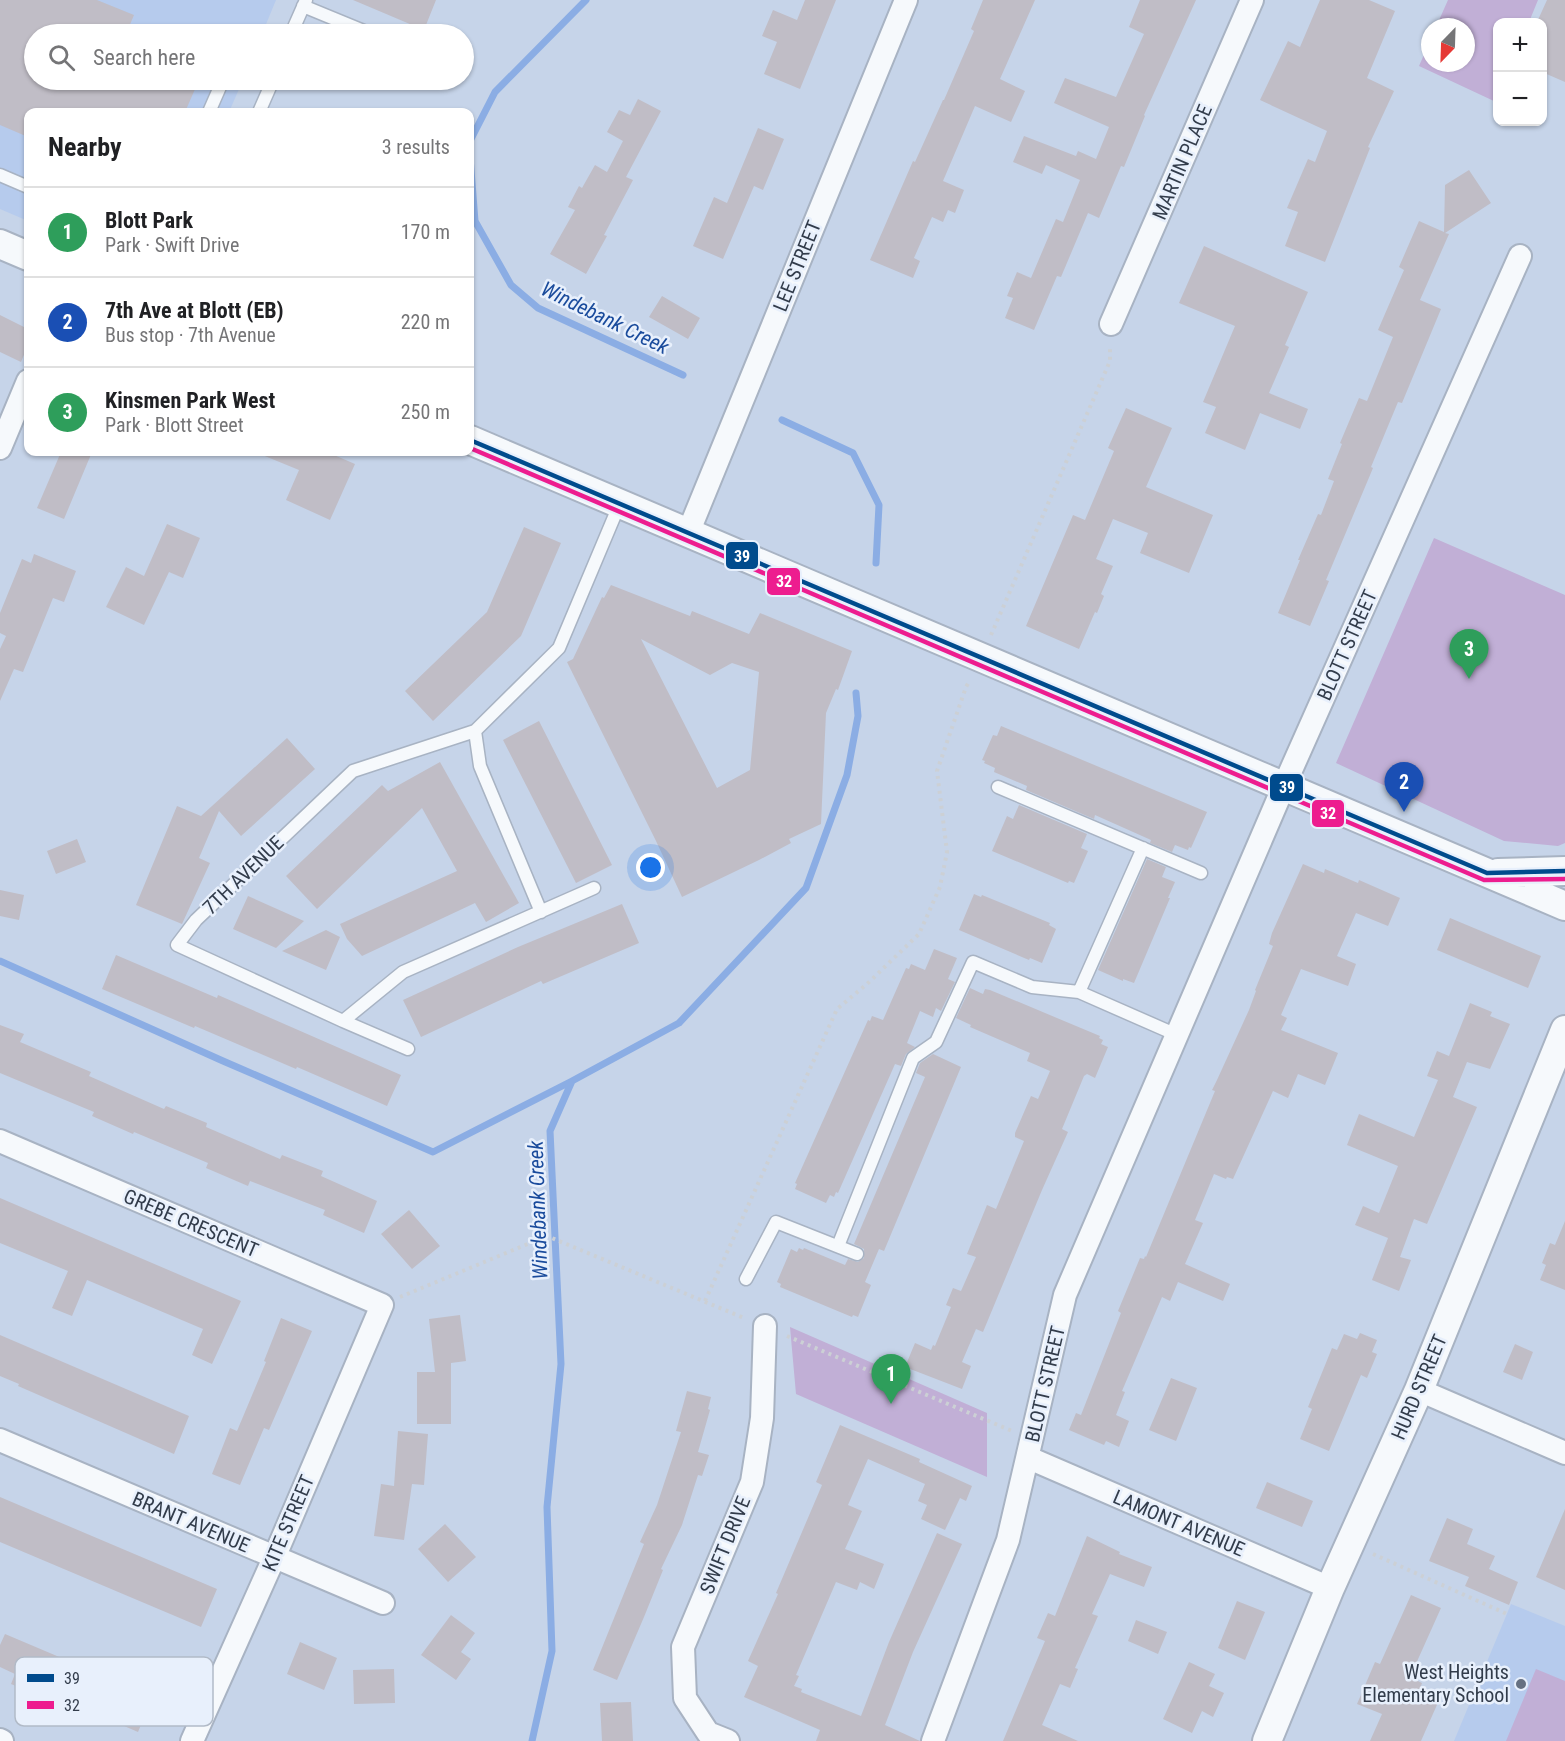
<!DOCTYPE html>
<meta charset="utf-8">
<style>
body{margin:0;font-family:"Roboto Condensed",sans-serif;background:#f2f2f2;color:#202124}
.controls{position:absolute;right:18px;top:18px;display:grid;overflow:hidden;border-radius:12px;box-shadow:0 2px 4px #0004}
.controls button{width:54px;height:54px;display:grid;place-items:center;padding:0;border:0;border-bottom:2px solid #e0e0e0;background:#fff;color:#202124;font:30px sans-serif}
.compass{position:absolute;left:1421px;top:18px;width:54px;height:54px;border-radius:50%;background:#fff;box-shadow:0 2px 4px #0004;rotate:203deg}
.you{position:absolute;left:651px;top:868px;width:21px;height:21px;margin:-15px;border:4px solid #fff;border-radius:50%;background:#1a73e8;box-shadow:0 0 0 9px #1a73e833}
.badge{display:grid;place-items:center;width:39px;height:39px;border-radius:50%;background:#1a73e8;color:#fff;font-size:20px;font-weight:700}
.pin{position:absolute;translate:-50% -50px;filter:drop-shadow(0 2px 3px #0008)}
.pin::after{content:'';position:absolute;top:32px;width:21px;height:18px;background:inherit;clip-path:polygon(0 0,100% 0,50% 100%)}
.list{margin:0;padding:0;list-style:none}
h2{display:flex;justify-content:space-between;align-items:center;height:78px;margin:0;padding:0 24px;font-size:26px}
h2 small{font-size:20px;font-weight:400;color:#757577}
.list li{display:grid;grid-template-columns:39px 1fr auto;gap:18px;align-items:center;box-sizing:border-box;height:90px;padding:0 24px;border-top:2px solid #e0e0e0}
.list b{display:block;font-size:22px;white-space:nowrap}
.list p{margin:0;font-size:20px;white-space:nowrap;color:#757577}
.list em{font-size:20px;font-style:normal;color:#757577}
.icon{flex:none;width:33px;height:33px;fill:none;stroke:currentColor;stroke-width:2;stroke-linecap:round;stroke-linejoin:round}
.map{position:relative;flex:none;width:1565px;height:1741px;overflow:hidden}
.search{position:absolute;background:#fff;box-shadow:0 2px 4px #0004;left:24px;top:24px;width:450px;height:66px;display:flex;align-items:center;gap:15px;box-sizing:border-box;padding:0 21px;border-radius:33px;color:#757577;font-size:22px}
.panel{position:absolute;background:#fff;box-shadow:0 2px 4px #0004;left:24px;top:108px;width:450px;height:348px;border-radius:12px}
.map>svg:first-child{display:block}
.built{fill:#b6cbed}
.green{fill:#c1afd6}
.lines{fill:none;stroke-linecap:round;stroke-linejoin:round}
.stream{stroke:#8bade4;stroke-width:7}
.building{fill:#c0bdc6;fill-rule:evenodd}
.service-casing{stroke:#a8b3c3;stroke-width:15}
.minor-casing{stroke:#a8b3c3;stroke-width:26}
.tertiary-casing{stroke:#a8b3c3;stroke-width:32}
.path{stroke:#ccd0d5;stroke-width:4;stroke-dasharray:3 4.5;stroke-linecap:butt}
.service{stroke:#f6f9fc;stroke-width:12}
.minor{stroke:#f6f9fc;stroke-width:22}
.tertiary{stroke:#f6f9fc;stroke-width:28}
.bus-1-casing{stroke:#e8f0fc;stroke-width:9}
.bus-2-casing{stroke:#e8f0fc;stroke-width:9}
.bus-1{stroke:#004b8d;stroke-width:4.5}
.bus-2{stroke:#ed1d8f;stroke-width:4.5}
.poi-dot{fill:#667182;stroke:#e8f0fc;stroke-width:2}
.labels{text-anchor:middle;dominant-baseline:central;stroke-width:5;stroke-linejoin:round;paint-order:stroke}
.street-label{font-size:20px;fill:#323c4b;stroke:#e8f0fc}
.poi-label{font-size:20px;fill:#323c4b;stroke:#e8f0fc;text-anchor:end}
.water-label{font-size:21px;font-style:italic;fill:#1a4b9c;stroke:#e8f0fc}
.key{fill:#e8f0fc;stroke:#b1bac7;stroke-width:1.5}
.key-label{font-size:16px;fill:#323c4b}
.line-badge{stroke:#e8f0fc;stroke-width:2}
.badge-label{font-size:16px;text-anchor:middle;font-weight:bold;fill:#fff}
</style>
<div class="map">
<svg width="1565" height="1741" viewBox="0 0 1565 1741">
<rect width="100%" height="100%" fill="#c6d4e9"/>
<path class="built" d="M0,0H276L262,34H34V80H243L229,112H28V221L0,209Z
M1511,1604L1565,1626V1741H1454Z"/>
<path class="green" d="M1448,0H1538L1529,22H1498L1496,102L1419,66L1430,41V63H1466V27H1436Z
M1434,538L1565,595V843L1558,846L1504,841L1336,763Z
M790,1327L987,1413V1477L796,1394Z
M1536,1669L1565,1681V1741H1506Z"/>
<g class="lines">
<path class="stream" d="M470,141L495,92L586,0
M470,157L475,221L511,285L538,308L683,375
M782,420L853,453L879,505L876,563
M0,961L223,1061L433,1152L572,1081
M532,1741L552,1651L547,1507L561,1364L550,1131L572,1081L679,1023L806,888L847,775L858,716L856,693"/>
</g>
<path class="building" d="M0,0H97L134,15L126,34H34V80H199L185,112H28V137L0,125Z
M353,0H436L424,30Z
M805,0H836L800,89L764,74L777,42L762,36L773,10L797,20Z
M983,0H1035L1000,79L1025,91L1011,122L975,106L943,181L964,190L955,213L948,210L943,222L932,217L914,258L920,261L913,278L870,260L913,161L915,162L943,100H944L974,31L971,29Z
M1140,0H1196L1144,115L1145,116L1124,167L1121,166L1099,218L1088,213L1061,277L1057,276L1034,330L1005,318L1013,298L1007,296L1017,272L1031,278L1056,219L1063,222L1080,180L1046,165L1042,174L1013,162L1024,136L1076,156L1078,151L1096,159L1109,127L1054,103L1065,78L1116,97L1144,34L1129,27Z
M1320,0H1369L1395,11L1367,78L1394,91L1368,147L1370,148L1325,262L1285,246L1298,212L1287,208L1308,159L1315,162L1327,131L1260,100L1288,41L1300,47Z
M1547,0H1565V82L1542,72V22H1537Z
M638,99L661,111L626,177L633,180L604,235L607,236L586,274L550,254L575,210L568,207L579,186L582,188L595,165L607,172L623,141L607,132L619,110L630,115Z
M758,128L784,139L763,190L754,186L723,259L693,246L714,197L727,203Z
M1469,170L1491,203L1445,233L1449,234L1420,300L1441,309L1402,403L1398,402L1371,467L1373,468L1326,580L1329,581L1310,626L1278,613L1300,560H1298L1318,514L1321,515L1334,481L1328,479L1342,444L1340,443L1359,398L1367,401L1393,337L1378,330L1404,270L1399,267L1419,221L1444,232L1445,185Z
M1204,246L1308,292L1285,345L1289,347L1269,393L1308,409L1300,429L1260,413L1245,450L1205,433L1216,407L1203,402L1235,326L1179,303Z
M662,296L700,318L688,339L649,317Z
M0,315L28,329V345L21,362L0,352Z
M1126,408L1172,428L1146,487L1213,515L1189,573L1140,553L1148,533L1113,519L1096,559L1113,566L1101,594L1104,596L1097,613L1095,612L1079,649L1026,626L1073,515L1085,520L1114,451L1108,448Z
M61,452H92L64,519L37,508Z
M255,452H327L355,464L330,520L286,500L299,470Z
M167,524L200,538L183,578L169,572L144,625L106,607L126,567L144,576Z
M524,527L561,543L521,636L433,721L405,691L487,612Z
M34,554L76,571L64,602L53,598L23,672L14,669L0,701V649L6,636L0,633V613L22,559L31,563Z
M611,585L690,616L692,611L749,634L760,613L852,651L838,690L836,689L826,713L821,824L789,839L791,843L759,860L682,897L656,841L567,662L573,659L602,597L604,598ZM641,639L710,675L732,663L759,672L750,770L717,788Z
M539,721L612,865L576,883L503,740Z
M1001,726L1207,812L1191,848L1189,847L1188,850L1175,845L1172,852L1150,843L1151,840L1095,815L1094,819L1026,790L1027,786L994,772L995,768L984,763L985,761L982,760L993,735L997,736Z
M287,738L315,769L241,836L219,811L199,858L210,863L182,924L136,905L177,806L201,816Z
M440,762L519,903L486,922L475,903L362,956L347,939L340,924L457,871L422,808L317,909L286,876L382,785L388,791Z
M1019,805L1087,834L1081,848L1088,851L1074,883L1069,881L1068,883L992,851L1007,816L1013,819Z
M77,839L86,862L56,874L47,851Z
M1147,859L1166,867L1162,877L1175,882L1168,898H1170L1134,983L1123,979V981L1098,970Z
M1303,864L1324,873L1325,869L1358,883L1359,880L1400,898L1388,926L1356,913L1337,956L1356,964L1348,986L1301,969L1281,1015L1287,1018L1281,1030L1338,1053L1325,1085L1298,1074L1288,1098L1273,1091L1233,1179L1227,1177L1226,1179L1214,1174L1195,1220L1203,1223L1185,1264L1230,1284L1223,1301L1178,1282L1170,1301L1162,1297L1122,1391L1125,1392L1116,1415L1129,1421L1119,1447L1106,1441L1104,1445L1069,1430L1076,1413L1081,1415L1121,1313L1118,1311L1140,1258L1144,1259L1145,1256L1146,1257L1215,1091L1212,1090L1217,1080L1249,1010L1256,991L1255,990L1273,946L1269,944L1272,933Z
M0,890L24,895L19,920L0,916Z
M974,894L981,897L982,895L1050,923L1049,925L1056,929L1042,963L1030,958L1029,960L959,930Z
M248,896L304,921L276,948L233,929Z
M622,904L639,943L543,984L541,981L421,1037L403,1000L518,947Z
M1450,918L1541,956L1528,988L1437,950Z
M326,930L340,937L326,970L282,951Z
M934,949L957,958L948,979L955,982L941,1011L936,1008L933,1017L920,1011L907,1043L915,1047L906,1054L901,1066L895,1064L838,1193L836,1192L834,1197L830,1195L826,1203L795,1189L797,1184L795,1183L868,1020L870,1021L872,1016L883,1020L906,968L909,969L911,964L925,970Z
M116,955L217,998L218,995L401,1075L387,1106L297,1067L296,1069L195,1026L194,1028L102,989Z
M970,988L983,994L985,989L990,990L1100,1036L1099,1038L1103,1040L1101,1044L1108,1047L1095,1078L1087,1074L1084,1076L1062,1129L1068,1132L1042,1190L983,1332L976,1329L962,1362L971,1366L962,1389L905,1367L915,1343L931,1350L933,1345L935,1346L951,1307L946,1305L953,1288L961,1291L976,1257L967,1254L987,1205L996,1209L1024,1141L1015,1137V1133L1031,1096L1038,1099L1050,1071L1027,1061L1030,1053L970,1027L971,1025L956,1018Z
M1470,1003L1492,1012L1490,1016L1510,1024L1490,1069L1467,1062L1453,1097L1477,1107L1427,1224L1414,1219L1400,1257L1411,1260L1399,1291L1372,1280L1388,1238L1355,1225L1363,1206L1379,1213L1398,1166L1347,1145L1359,1114L1414,1137L1438,1080L1427,1076L1437,1051L1449,1056Z
M0,1025L24,1034L20,1042L91,1072L89,1076L164,1109L166,1106L207,1123L206,1127L280,1159L282,1155L323,1171L321,1176L377,1201L364,1233L323,1215L325,1210L250,1181L248,1186L206,1168L208,1163L134,1132L133,1134L92,1116L94,1112L0,1073Z
M933,1054L961,1067L884,1251L879,1249L865,1282L871,1285L858,1317L853,1315L852,1317L780,1287L781,1284L777,1282L791,1249L797,1252L799,1248L803,1250L804,1248L845,1265L848,1259L858,1262L864,1258V1249L854,1244L925,1077L916,1073L920,1063Z
M0,1198L241,1301L212,1364L192,1355L203,1329L87,1280L72,1316L52,1308L68,1271L0,1243Z
M409,1210L440,1246L412,1269L381,1234Z
M1565,1221V1290L1540,1280L1546,1265L1542,1263L1550,1243L1555,1245Z
M460,1315L466,1361L451,1363V1424H417V1372H435L429,1319Z
M281,1318L312,1331L269,1430L264,1428L240,1485L212,1474L230,1428L237,1431L266,1362L264,1361Z
M1360,1333L1377,1340L1372,1352L1377,1354L1367,1378L1361,1375L1329,1451L1300,1439L1312,1409L1308,1407L1332,1348L1337,1350L1344,1334L1357,1339Z
M0,1335L189,1416L174,1454L18,1386L19,1384L0,1376Z
M1515,1344L1533,1352L1522,1380L1503,1372Z
M1171,1378L1197,1388L1176,1441L1149,1430Z
M687,1391L711,1397L708,1409L710,1410L698,1452L709,1455L702,1476L698,1475L682,1525L661,1569L663,1570L644,1617L617,1680L593,1670L644,1544L640,1542L657,1505L681,1432L676,1431Z
M840,1425L920,1459L919,1462L972,1486L966,1501L960,1498L945,1530L921,1519L927,1505L918,1501L925,1484L868,1459L848,1505L862,1511L845,1549L884,1564L874,1589L860,1582L857,1590L836,1582L796,1675L799,1676L794,1686L802,1689L801,1692L861,1716L889,1642L937,1533L962,1544L913,1652L885,1725L920,1741H816L820,1730L744,1697L758,1666L748,1661L778,1594L776,1593L822,1485L816,1482Z
M398,1431L428,1434L424,1485L412,1484L404,1540L374,1536L381,1484L394,1486Z
M1267,1482L1313,1501L1302,1527L1256,1508Z
M0,1497L217,1589L201,1627L0,1542Z
M1565,1509V1590L1536,1577Z
M1447,1518L1473,1529L1467,1544L1495,1556L1489,1569L1518,1582L1509,1605L1465,1586L1469,1577L1429,1561Z
M445,1524L476,1557L448,1582L418,1549Z
M1087,1536L1120,1552L1119,1554L1152,1567L1144,1587L1110,1574L1092,1614L1098,1616L1075,1668L1078,1669L1070,1688L1060,1684L1042,1725L1078,1741H1003L1045,1641L1037,1638L1048,1613L1055,1616Z
M1411,1595L1441,1608L1410,1677L1422,1683L1420,1689L1440,1698L1421,1741H1370L1382,1714L1357,1704L1375,1662L1380,1664Z
M1237,1601L1265,1612L1245,1660L1218,1648Z
M451,1615L475,1633L461,1652L471,1659L456,1680L421,1655Z
M1136,1620L1167,1632L1158,1654L1128,1641Z
M5,1634L123,1684L126,1676L156,1688L138,1732L108,1719L110,1715L74,1700L71,1709L11,1684L15,1674L0,1667V1645Z
M300,1642L337,1658L324,1690L287,1674Z
M1189,1662L1215,1674L1209,1686L1224,1693L1213,1717L1202,1711L1192,1733L1163,1719Z
M394,1669L395,1703L354,1704L353,1670Z
M631,1702L633,1741H602L600,1703Z"/>
<g class="lines">
<defs>
<path id="service" d="M303,6L371,34
M291,34L306,0
M209,112L223,80
M259,112L273,80
M0,175L28,187
M475,731L480,766L541,912
M998,787L1201,873
M594,888L403,972L343,1021L177,945L196,920L353,771L475,731L559,648L620,503
M1079,992L1143,848
M343,1021L408,1049
M838,1246L913,1058L936,1042L973,962L1032,987L1079,992L1177,1035
M746,1279L776,1222L857,1254"/>
<path id="minor" d="M1111,324L1252,0
M0,448L28,381
M688,533L906,0
M0,1141L382,1305L274,1558L192,1741
M1419,1390L1565,1453
M0,1440L383,1603
M1029,1458L1330,1588
M0,1740L2,1741
M728,1741L708,1733L685,1698L683,1647L752,1482L762,1418L765,1326
M933,1741L1008,1540L1065,1295L1283,788L1520,256"/>
<path id="tertiary" d="M0,244L28,256
M470,440L1565,906
M1498,873L1565,871
M1267,1741L1330,1588L1419,1390L1565,1030"/>
</defs>
<use href="#service" class="service-casing"/>
<use href="#minor" class="minor-casing"/>
<use href="#tertiary" class="tertiary-casing"/>
<path class="path" d="M991,635L1110,361V346
M400,1297L547,1236L744,1318
M705,1301L837,1009L867,984L919,934L940,887L947,852L937,771L966,687L970,680
M787,1336L1012,1431
M1373,1554L1507,1614"/>
<use href="#service" class="service"/>
<use href="#minor" class="minor"/>
<use href="#tertiary" class="tertiary"/>
<defs>
<path id="bus-1" d="M470,440L1487,873L1565,871"/>
<path id="bus-2" d="M470,448L1484,880L1565,879"/>
</defs>
<use href="#bus-1" class="bus-1-casing"/>
<use href="#bus-2" class="bus-2-casing"/>
<use href="#bus-1" class="bus-1"/>
<use href="#bus-2" class="bus-2"/>
</g>
<circle class="poi-dot" cx="1521" cy="1684" r="6"/>
<g class="labels">
<g class="street-label">
<text transform="translate(1182 162) rotate(-67)">MARTIN PLACE</text>
<text transform="translate(797 266) rotate(-68)">LEE STREET</text>
<text transform="translate(1347 645) rotate(-66)">BLOTT STREET</text>
<text transform="translate(243 875) rotate(-44)">7TH AVENUE</text>
<text transform="translate(191 1223) rotate(23)">GREBE CRESCENT</text>
<text transform="translate(1045 1384) rotate(-77)">BLOTT STREET</text>
<text transform="translate(1419 1387) rotate(-67)">HURD STREET</text>
<text transform="translate(191 1522) rotate(23)">BRANT AVENUE</text>
<text transform="translate(288 1523) rotate(-67)">KITE STREET</text>
<text transform="translate(1179 1523) rotate(23)">LAMONT AVENUE</text>
<text transform="translate(725 1545) rotate(-68)">SWIFT DRIVE</text>
</g>
<g class="poi-label">
<text x="1509" y="1672">West Heights<tspan x="1509" dy="23">Elementary School</tspan></text>
</g>
<g class="water-label">
<text transform="translate(605 318) rotate(26)">Windebank Creek</text>
<text transform="translate(538 1210) rotate(-92)">Windebank Creek</text>
</g>
</g>
<rect x="15" y="1657" width="198" height="69" rx="9" class="key"/>
<rect x="27" y="1674" width="27" height="8" fill="#004b8d"/>
<rect x="27" y="1701" width="27" height="8" fill="#ed1d8f"/>
<g class="key-label">
<text x="64" y="1684">39</text>
<text x="64" y="1711">32</text>
</g>
<g class="line-badge">
<rect x="725" y="541" width="34" height="29" rx="6" fill="#004b8d"/>
<rect x="766" y="567" width="35" height="29" rx="6" fill="#ed1d8f"/>
<rect x="1269" y="773" width="35" height="29" rx="6" fill="#004b8d"/>
<rect x="1311" y="799" width="34" height="29" rx="6" fill="#ed1d8f"/>
</g>
<g class="badge-label">
<text x="742" y="562">39</text>
<text x="784" y="587">32</text>
<text x="1287" y="793">39</text>
<text x="1328" y="819">32</text>
</g>
</svg>
<div class="controls">
<button>+</button>
<button>−</button>
</div>
<svg class="compass" viewBox="-18 -18 36 36"><path d="M0-13l5 13h-10z" fill="#e53935"/><path d="M0 13l5-13h-10z" fill="#757577"/></svg>
<div class="you"></div>
<div class="pin badge" style="left:891px;top:1404px;background:#2e9e5b">1</div>
<div class="pin badge" style="left:1404px;top:812px;background:#1a4fb4">2</div>
<div class="pin badge" style="left:1469px;top:679px;background:#2e9e5b">3</div>
<div class="search"><svg class="icon" aria-label="search" viewBox="0 0 24 24"><circle cx="10" cy="10" r="6"/><path d="M15 15l6 6"/></svg>Search here</div>
<section class="panel">
<h2>Nearby<small>3 results</small></h2>
<ul class="list">
<li><span class="badge" style="background:#2e9e5b">1</span><div><b>Blott Park</b><p>Park · Swift Drive</p></div><em>170 m</em></li>
<li><span class="badge" style="background:#1a4fb4">2</span><div><b>7th Ave at Blott (EB)</b><p>Bus stop · 7th Avenue</p></div><em>220 m</em></li>
<li><span class="badge" style="background:#2e9e5b">3</span><div><b>Kinsmen Park West</b><p>Park · Blott Street</p></div><em>250 m</em></li>
</ul>
</section>
</div>
